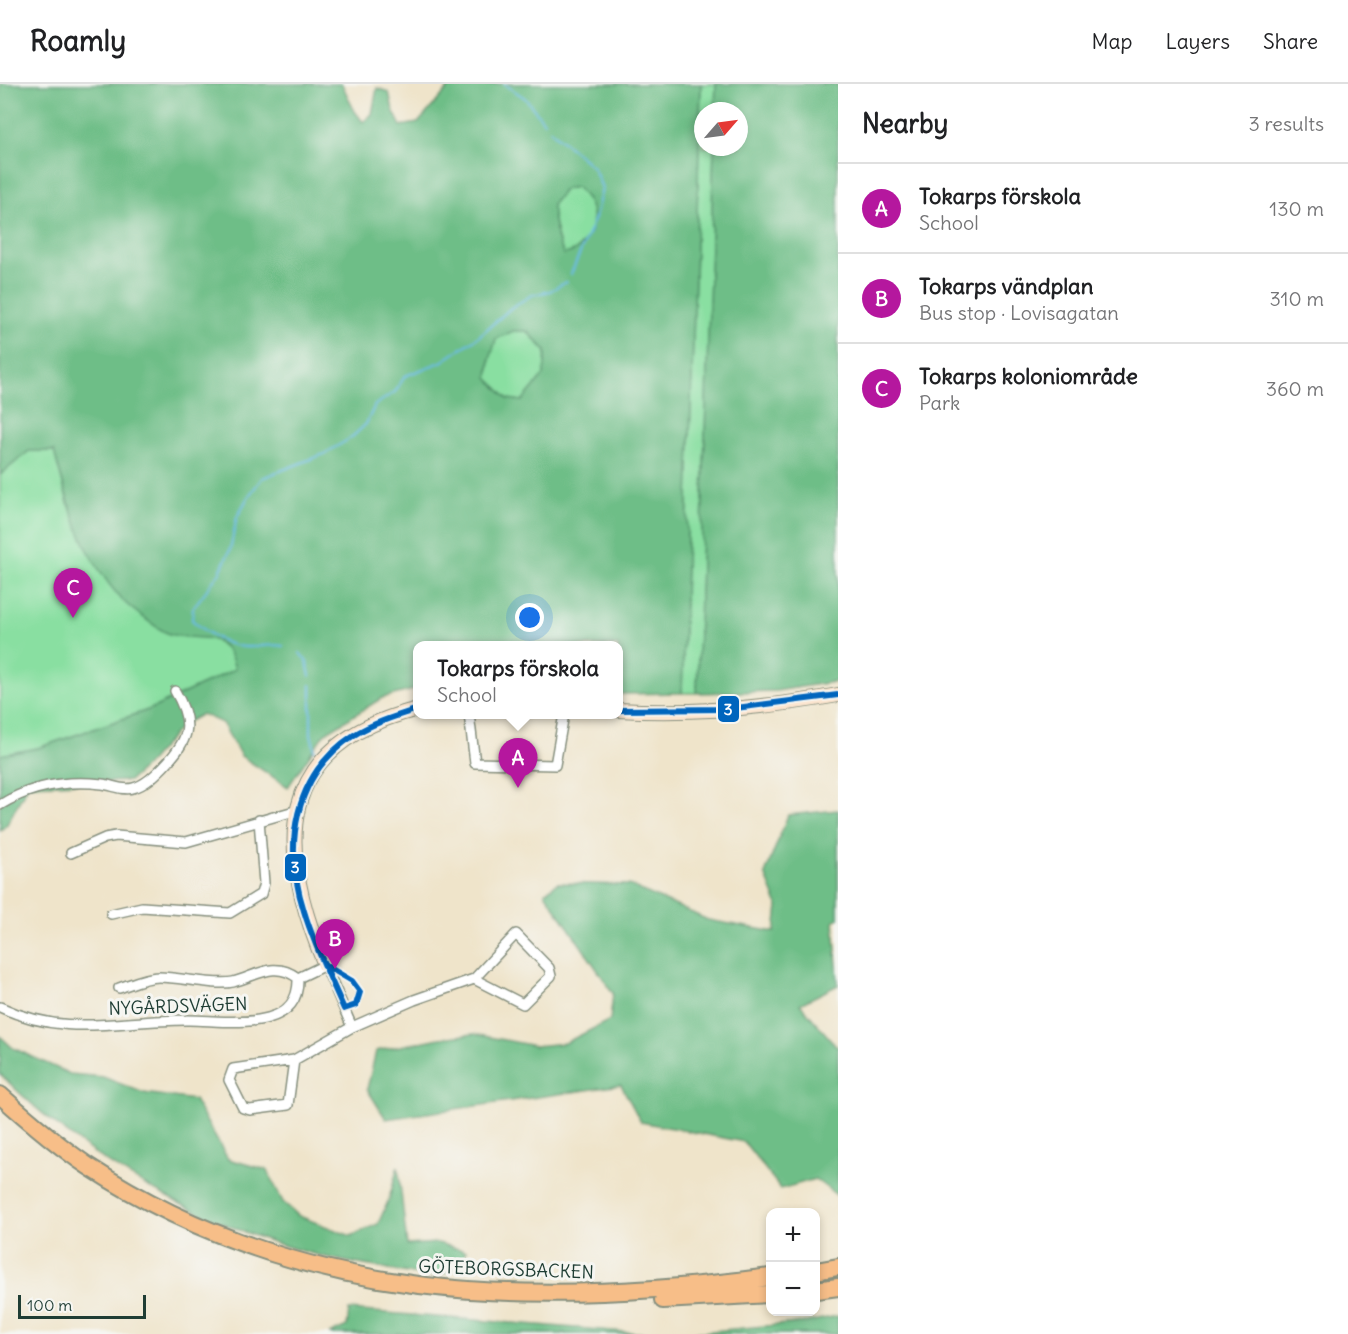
<!DOCTYPE html>
<meta charset="utf-8">
<style>
body{margin:0;font-family:Delius,sans-serif;background:#f2f2f2;color:#202124}
.controls{position:absolute;right:18px;bottom:18px;display:grid;overflow:hidden;border-radius:12px;box-shadow:0 3px 9px #0003}
.controls button{width:54px;height:54px;display:grid;place-items:center;padding:0;border:0;border-bottom:2px solid #e0e0e0;background:#fff;color:#202124;font:30px sans-serif}
.compass{position:absolute;left:694px;top:18px;width:54px;height:54px;border-radius:50%;background:#fff;box-shadow:0 3px 9px #0003;rotate:62deg}
.scale{position:absolute;left:18px;bottom:15px;width:128px;box-sizing:border-box;padding-left:6px;border:3px solid #1f3d34;border-top:0;font-size:16px;line-height:21px;white-space:nowrap;color:#1f3d34;-webkit-text-stroke:4px #f6f6f2;paint-order:stroke}
.you{position:absolute;left:530px;top:534px;width:21px;height:21px;margin:-15px;border:4px solid #fff;border-radius:50%;background:#1a73e8;box-shadow:0 0 0 9px #1a73e833}
.badge{display:grid;place-items:center;width:39px;height:39px;border-radius:50%;background:#b5179e;color:#fff;font-size:20px;font-weight:700}
.pin{position:absolute;translate:-50% -50px;filter:drop-shadow(0 2px 3px #0008)}
.pin::after{content:'';position:absolute;top:32px;width:21px;height:18px;background:inherit;clip-path:polygon(0 0,100% 0,50% 100%)}
.popup{position:absolute;left:413px;top:557px;width:210px;height:78px;box-sizing:border-box;display:grid;place-content:center;border-radius:12px;background:#fff;filter:drop-shadow(0 2px 4px #0005);font-size:20px;white-space:nowrap;color:#757577}
.popup b{font-size:22px;color:#202124}
.popup::after{content:'';position:absolute;left:50%;top:100%;margin-left:-12px;border:12px solid transparent;border-top-color:#fff}
.list{margin:0;padding:0;list-style:none}
h2{display:flex;justify-content:space-between;align-items:center;height:78px;margin:0;padding:0 24px;font-size:26px}
h2 small{font-size:20px;font-weight:400;color:#757577}
.list li{display:grid;grid-template-columns:39px 1fr auto;gap:18px;align-items:center;box-sizing:border-box;height:90px;padding:0 24px;border-top:2px solid #e0e0e0}
.list b{display:block;font-size:22px;white-space:nowrap}
.list p{margin:0;font-size:20px;white-space:nowrap;color:#757577}
.list em{font-size:20px;font-style:normal;color:#757577}
.map{position:relative;flex:none;width:838px;height:1250px;overflow:hidden}
header{display:flex;align-items:center;gap:36px;box-sizing:border-box;height:84px;padding:0 30px;background:#fff;border-bottom:2px solid #e0e0e0}
header strong{font-size:28px}
nav{display:flex;gap:33px;margin-inline-start:auto;font-size:21px}
main{display:flex}
aside{flex:1;background:#fff}
.map>svg:first-child{display:block}
.green{fill:#89dfa1;stroke:#548e6a;stroke-width:1.5}
.forest{fill:#6ebe87;stroke:#467e5e;stroke-width:1.5;fill-rule:evenodd}
.lines{fill:none;stroke-linecap:round;stroke-linejoin:round}
.stream{stroke:#6dbce7;stroke-width:2}
.street-casing{stroke:#87907f;stroke-width:12}
.secondary-casing{stroke:#87907f;stroke-width:16}
.highway-casing{stroke:#87907f;stroke-width:20}
.street{stroke:#fff;stroke-width:9}
.secondary{stroke:#fce5cf;stroke-width:14}
.highway{stroke:#f7be88;stroke-width:16}
.bus-1-casing{stroke:#f6f6f2;stroke-width:10}
.bus-1{stroke:#0065bd;stroke-width:6}
.labels{text-anchor:middle;dominant-baseline:central;stroke-width:6;stroke-linejoin:round;paint-order:stroke}
.street-label{font-size:18px;fill:#1f3d34;stroke:#f6f6f2}
.line-badge{stroke:#f6f6f2;stroke-width:2}
.badge-label{font-size:16px;text-anchor:middle;font-weight:bold;fill:#fff}
</style>
<header>
<strong>Roamly</strong>
<nav><a>Map</a><a>Layers</a><a>Share</a></nav>
</header>
<main>
<div class="map">
<svg width="838" height="1250" viewBox="0 0 838 1250">
<rect width="100%" height="100%" fill="#f6f6f2"/>
<filter id="ink" filterUnits="userSpaceOnUse"><feTurbulence type="fractalNoise" baseFrequency=".0167" numOctaves="2"/><feDisplacementMap in="SourceGraphic" scale="12" xChannelSelector="R" yChannelSelector="G"/><feConvolveMatrix kernelMatrix="1 2 1 2 8 2 1 2 1" color-interpolation-filters="sRGB"/></filter>
<filter id="wash" filterUnits="userSpaceOnUse"><feTurbulence type="fractalNoise" baseFrequency=".008" numOctaves="4" result="noise"/><feDisplacementMap in="SourceGraphic" scale="24" xChannelSelector="R" yChannelSelector="G"/><feGaussianBlur stdDeviation="1.35" result="paint"/><feColorMatrix in="noise" values="0 0 0 0 0 0 0 0 0 0 0 0 0 0 0 0 0 1.4 0 .05"/><feComposite in="paint" operator="in"/></filter>
<g filter="url(#wash)">
<rect width="100%" height="100%" fill="#efe4ca"/>
<path class="green" d="M701,0H716L715,27H703V63H714L697,609H682Z
M577,103C583,110 590,118 592,128C595,146 583,168 564,170C557,159 553,134 552,121L565,105Z
M513,247H527L546,268L544,291L522,317L508,315L488,294L490,275L496,255Z
M29,367H54L68,419L169,550C200,552 226,549 236,585L151,625L38,664L0,671V391Z"/>
<path class="forest" d="M0,0H342L354,26L363,38L372,30L377,4L389,8L393,26L401,42L418,39L452,0H701L682,609L619,610L618,562H418L417,605L382,614L324,650L288,703L241,672L222,639L202,630L182,641L146,682L129,697L28,701L7,740L0,747V671L38,664L151,625L235,585C224,542 200,559 170,550C161,548 129,523 122,516C82,471 69,424 54,367H29L0,391ZM577,103C583,110 590,118 592,128C595,146 583,168 564,170C557,159 553,134 552,121L565,105ZM513,247H527L546,267L544,291L522,317L508,315L488,294L490,275L496,255Z
M716,0H838V597L776,607L697,609L714,63H739V27H715Z
M838,726V835L834,836L838,901L800,920L838,964V1112L815,1095L781,1105L744,1058L641,1038L621,1001L386,1035L367,1005L376,967L440,954L474,950L535,962L565,959L610,936L613,909L545,809L557,799L629,801L708,836L775,848L778,822L765,790L788,731Z
M0,952L13,964L70,990L103,993L144,1009L194,1016L228,1075L267,1086L283,1118L299,1132L351,1152L378,1140L389,1115L398,1082L407,1161L438,1159L466,1167C464,1172 462,1179 458,1183C440,1199 404,1188 383,1184C240,1163 102,1093 0,990Z
M349,1226L651,1250H329L347,1242Z
M838,1232V1250H681L807,1238Z"/>
<g class="lines">
<path class="stream" d="M504,0L525,14L544,38
M550,46L593,83L602,104L595,134L571,190
M283,562C271,559 258,564 246,563C227,563 206,548 192,536L193,524L220,488L230,466L237,433L248,413L262,394L324,370L351,354L366,340L375,321L395,308L405,292L441,278L478,253L512,223L532,211L550,207L566,198
M300,569L307,578L310,592
M311,601V650L315,667"/>
</g>
</g>
<g filter="url(#ink)">
<g class="lines">
<defs>
<path id="street" d="M469,630L475,679L555,681L564,630
M0,721C31,702 66,696 102,700C112,701 123,707 133,704C145,701 155,691 163,683C189,656 195,641 175,607
M71,769L105,754L116,752L186,758L298,726
M111,830L142,823L230,829L261,810L264,799L259,736
M119,904C131,900 146,893 159,893C179,893 216,902 233,898C257,892 274,876 298,894
M0,923C67,954 116,936 186,936C222,935 300,952 298,894L325,881L352,943L294,976L233,985L229,996L243,1024L250,1026L288,1021L294,976
M352,943L414,916L474,895L516,850L549,884L551,892L523,920L474,895"/>
<path id="secondary" d="M618,626C691,630 766,624 838,611
M325,881C276,764 272,661 418,625"/>
<path id="highway" d="M0,1011C28,1036 57,1061 88,1082C297,1219 531,1225 770,1193
M816,1187L838,1183
M816,1206L838,1203
M663,1216L770,1210"/>
</defs>
<use href="#street" class="street-casing"/>
<use href="#secondary" class="secondary-casing"/>
<use href="#highway" class="highway-casing"/>
<use href="#street" class="street"/>
<use href="#secondary" class="secondary"/>
<use href="#highway" class="highway"/>
<defs>
<path id="bus-1" d="M618,626L728,625L838,611
M325,881L352,897L360,908L356,921L344,925C330,893 314,861 304,827C283,761 293,691 354,651C373,639 396,632 418,625"/>
</defs>
<use href="#bus-1" class="bus-1-casing"/>
<use href="#bus-1" class="bus-1"/>
</g>
</g>
<g class="labels">
<g class="street-label">
<text transform="translate(178 922) rotate(-2)">NYGÅRDSVÄGEN</text>
<text transform="translate(506 1185) rotate(2)">GÖTEBORGSBACKEN</text>
</g>
</g>
<g class="line-badge">
<rect x="717" y="611" width="23" height="28" rx="6" fill="#0065bd"/>
<rect x="284" y="769" width="23" height="29" rx="6" fill="#0065bd"/>
</g>
<g class="badge-label">
<text x="728" y="631">3</text>
<text x="295" y="789">3</text>
</g>
</svg>
<div class="controls">
<button>+</button>
<button>−</button>
</div>
<svg class="compass" viewBox="-18 -18 36 36"><path d="M0-13l5 13h-10z" fill="#e53935"/><path d="M0 13l5-13h-10z" fill="#757577"/></svg>
<div class="scale">100 m</div>
<div class="you"></div>
<div class="pin badge" style="left:518px;top:704px">A</div>
<div class="popup"><b>Tokarps förskola</b>School</div>
<div class="pin badge" style="left:335px;top:885px">B</div>
<div class="pin badge" style="left:73px;top:534px">C</div>
</div>
<aside>
<h2>Nearby<small>3 results</small></h2>
<ul class="list">
<li><span class="badge">A</span><div><b>Tokarps förskola</b><p>School</p></div><em>130 m</em></li>
<li><span class="badge">B</span><div><b>Tokarps vändplan</b><p>Bus stop · Lovisagatan</p></div><em>310 m</em></li>
<li><span class="badge">C</span><div><b>Tokarps koloniområde</b><p>Park</p></div><em>360 m</em></li>
</ul>
</aside>
</main>
